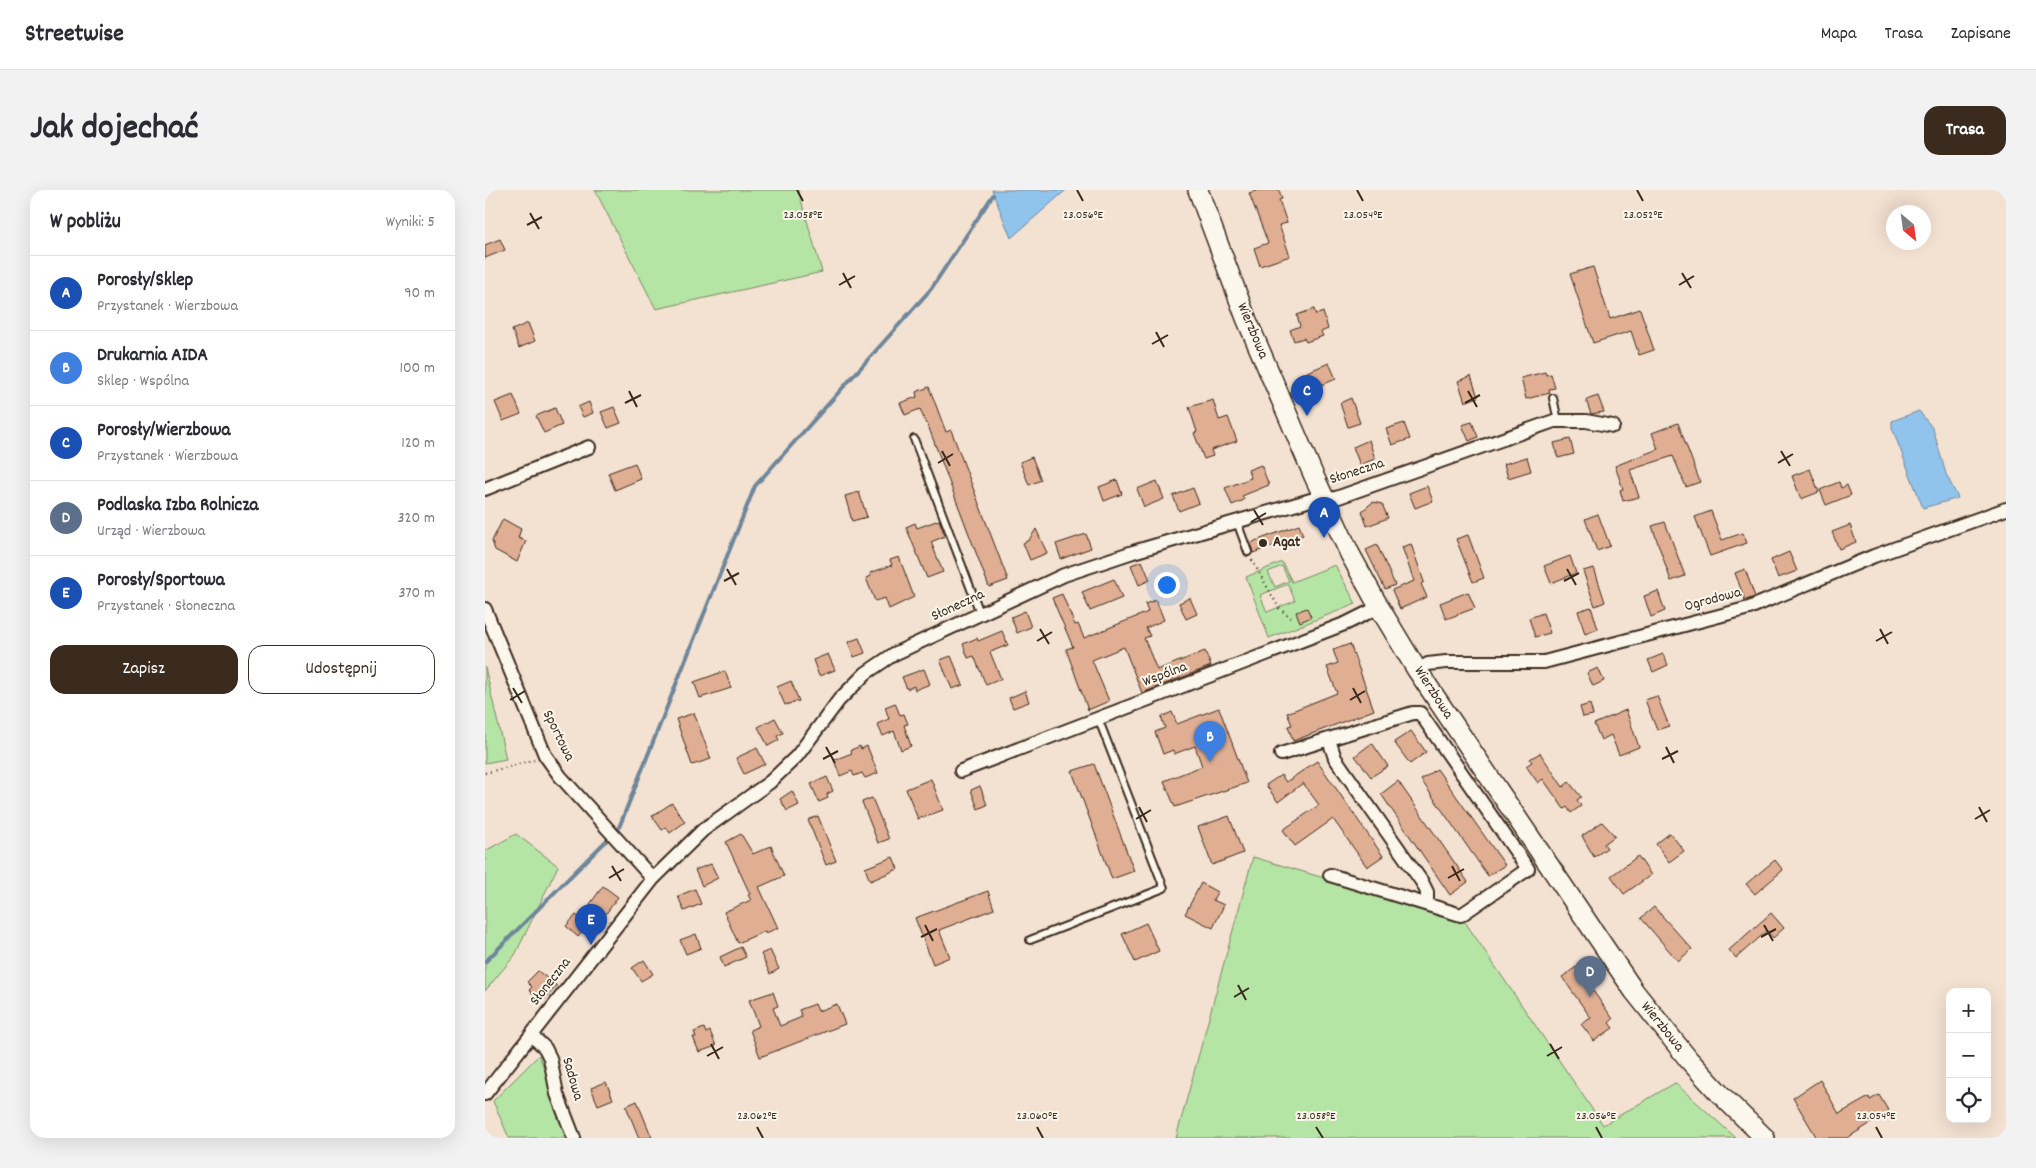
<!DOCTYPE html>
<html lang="pl">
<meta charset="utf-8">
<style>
body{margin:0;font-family:Dekko,sans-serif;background:#f2f2f3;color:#2b2b33}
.controls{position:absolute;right:15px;bottom:15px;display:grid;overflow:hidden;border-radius:10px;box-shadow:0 5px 20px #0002}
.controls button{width:45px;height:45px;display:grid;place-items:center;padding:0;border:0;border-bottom:1px solid #e1e1e2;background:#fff;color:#2b2b33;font:25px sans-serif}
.compass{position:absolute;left:1401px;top:15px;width:45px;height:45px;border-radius:50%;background:#fff;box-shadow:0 5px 20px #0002;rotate:151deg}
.you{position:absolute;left:681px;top:394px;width:18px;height:18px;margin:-12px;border:4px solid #fff;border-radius:50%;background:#1a73e8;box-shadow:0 0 0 8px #1a73e833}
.badge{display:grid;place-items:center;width:32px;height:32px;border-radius:50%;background:#3b2a1e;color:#fff;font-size:16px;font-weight:700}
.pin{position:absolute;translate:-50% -41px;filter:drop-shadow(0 1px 2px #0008)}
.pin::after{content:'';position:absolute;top:26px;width:18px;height:15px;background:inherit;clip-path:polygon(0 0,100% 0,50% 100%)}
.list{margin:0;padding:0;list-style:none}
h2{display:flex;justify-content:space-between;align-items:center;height:65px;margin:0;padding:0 20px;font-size:21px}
h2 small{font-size:16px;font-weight:400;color:#7c7c81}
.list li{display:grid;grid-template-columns:32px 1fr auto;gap:15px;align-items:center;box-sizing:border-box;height:75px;padding:0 20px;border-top:1px solid #e1e1e2}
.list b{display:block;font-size:19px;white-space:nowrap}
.list p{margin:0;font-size:16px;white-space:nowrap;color:#7c7c81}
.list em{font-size:16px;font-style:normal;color:#7c7c81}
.actions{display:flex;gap:10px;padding:15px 20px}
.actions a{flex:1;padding:11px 0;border:1px solid #3b2a1e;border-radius:15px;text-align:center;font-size:18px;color:#3b2a1e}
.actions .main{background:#3b2a1e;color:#fff}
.icon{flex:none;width:28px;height:28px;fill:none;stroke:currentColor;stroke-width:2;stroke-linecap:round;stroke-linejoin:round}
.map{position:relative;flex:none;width:1521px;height:948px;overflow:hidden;border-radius:15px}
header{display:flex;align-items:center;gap:30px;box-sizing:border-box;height:70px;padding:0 25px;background:#fff;border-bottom:1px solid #e1e1e2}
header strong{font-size:24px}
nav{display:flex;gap:28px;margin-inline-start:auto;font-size:18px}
.intro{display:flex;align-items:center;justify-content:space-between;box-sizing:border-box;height:120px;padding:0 30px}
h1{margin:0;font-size:35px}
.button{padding:12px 22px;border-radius:15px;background:#3b2a1e;color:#fff;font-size:18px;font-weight:700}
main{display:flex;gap:30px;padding:0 30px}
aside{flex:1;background:#fff;border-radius:15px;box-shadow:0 5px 20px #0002}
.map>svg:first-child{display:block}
.green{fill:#b4e5a5;stroke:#788862;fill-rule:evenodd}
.water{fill:#90c4ed;stroke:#6e869a}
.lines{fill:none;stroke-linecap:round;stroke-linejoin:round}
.stream{stroke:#6e869a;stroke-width:4}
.building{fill:#e0ae92;stroke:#3b2a1e}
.lane-casing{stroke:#3b2a1e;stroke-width:10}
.street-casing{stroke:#3b2a1e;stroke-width:16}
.secondary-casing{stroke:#3b2a1e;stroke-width:22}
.path{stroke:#3b2a1e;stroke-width:2.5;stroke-dasharray:1 4;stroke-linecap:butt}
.lane{stroke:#fbf7ec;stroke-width:6}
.street{stroke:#fbf7ec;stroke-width:12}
.secondary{stroke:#fbf7ec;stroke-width:19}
.ticks{fill:none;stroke:#3b2a1e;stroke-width:2}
.poi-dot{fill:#3b2a1e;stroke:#fbf7ec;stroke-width:2}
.labels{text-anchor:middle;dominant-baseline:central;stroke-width:4;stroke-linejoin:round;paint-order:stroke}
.street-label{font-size:15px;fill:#3b2a1e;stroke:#fbf7ec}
.poi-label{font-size:15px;font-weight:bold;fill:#3b2a1e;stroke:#fbf7ec;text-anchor:start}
.ticks-label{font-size:12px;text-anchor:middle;fill:#3b2a1e;stroke:#fbf7ec;stroke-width:4;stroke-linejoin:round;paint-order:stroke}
</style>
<header>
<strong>Streetwise</strong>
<nav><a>Mapa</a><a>Trasa</a><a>Zapisane</a></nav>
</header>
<div class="intro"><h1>Jak dojechać</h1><a class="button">Trasa</a></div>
<main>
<aside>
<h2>W pobliżu<small>Wyniki: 5</small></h2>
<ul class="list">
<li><span class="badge" style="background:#1a4fb4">A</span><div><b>Porosły/Sklep</b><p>Przystanek · Wierzbowa</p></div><em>90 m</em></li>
<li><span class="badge" style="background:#3f7fe0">B</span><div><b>Drukarnia AIDA</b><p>Sklep · Wspólna</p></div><em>100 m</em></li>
<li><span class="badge" style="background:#1a4fb4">C</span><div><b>Porosły/Wierzbowa</b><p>Przystanek · Wierzbowa</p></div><em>120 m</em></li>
<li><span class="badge" style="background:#5c6f8a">D</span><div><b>Podlaska Izba Rolnicza</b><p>Urząd · Wierzbowa</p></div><em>320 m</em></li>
<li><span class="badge" style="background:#1a4fb4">E</span><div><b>Porosły/Sportowa</b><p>Przystanek · Słoneczna</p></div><em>370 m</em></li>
</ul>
<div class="actions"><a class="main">Zapisz</a><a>Udostępnij</a></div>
</aside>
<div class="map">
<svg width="1521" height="948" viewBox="0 0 1521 948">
<rect width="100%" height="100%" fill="#f3e1d1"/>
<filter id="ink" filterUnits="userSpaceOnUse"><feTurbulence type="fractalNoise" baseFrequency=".02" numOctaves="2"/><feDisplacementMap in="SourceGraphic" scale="10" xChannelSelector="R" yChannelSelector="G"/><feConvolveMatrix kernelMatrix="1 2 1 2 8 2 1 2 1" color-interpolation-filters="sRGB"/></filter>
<g filter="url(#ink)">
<path class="green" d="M110,0H313L337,82L171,119Z
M797,372L807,392L850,375L871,414L784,448L761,387ZM797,376L804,391L790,397L783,382ZM803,394L810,411L782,422L775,405Z
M0,477L21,569L0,573Z
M31,644L73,676L30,765L0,801V661Z
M768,667L978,729L1118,935L1190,893L1251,948H691Z
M54,865L85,948H24L8,911Z"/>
<path class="water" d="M507,0H581L526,48Z
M1434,221L1448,239L1461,284L1473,308L1438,318L1407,238V231Z"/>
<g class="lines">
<path class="stream" d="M133,640L270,296L446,99L508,5
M0,772L122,650"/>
</g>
<path class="building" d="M773,0H794L797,9L794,10L802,33L794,35L805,66L775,76L769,58L783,53L764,3Z
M15,49L20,60L0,68V55Z
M1108,77L1125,129L1155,119L1169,160L1154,165L1146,141L1108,153L1085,84Z
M829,119L831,125L838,122L843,139L836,142L838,146L821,152L819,148L809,151L805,140L815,136L812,125Z
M43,133L50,151L34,158L27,140Z
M844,173L851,189L829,198L822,182Z
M1060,182L1061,185L1066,184L1070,198L1064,199L1065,203L1041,209L1036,188Z
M986,186L993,207L980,212L973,191Z
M444,197L461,242L466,240L523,390L504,397L442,233L441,234L435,219L420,225L415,213L432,207L431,202Z
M28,205L36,224L18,231L10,212Z
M1113,206L1119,222L1106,224L1101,210Z
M866,208L875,233L863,237L855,213Z
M728,210L734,230L743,227L752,251L726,260L728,266L719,269L709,243L712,242L704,217Z
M104,212L108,223L98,227L93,217Z
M129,217L136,233L123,238L116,222Z
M70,218L77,235L59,243L51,226Z
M987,232L993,247L984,251L977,235Z
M919,233L925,249L907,255L901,239Z
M1193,233L1215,292L1201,297L1188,266L1145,280L1154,307L1138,311L1135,300L1138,299L1130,276L1173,259L1167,243Z
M1085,249L1089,264L1073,268L1069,253Z
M884,250L890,269L875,275L868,257Z
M547,267L556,290L544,295L535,272Z
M1042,267L1046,281L1023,288L1019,274Z
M150,273L156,289L130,300L123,283Z
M776,275L784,295L757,306L759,310L747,315L740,298L766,288L763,280Z
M1325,279L1334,302L1316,309L1307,286Z
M632,290L637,304L619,311L614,297Z
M672,291L679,309L659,317L652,299Z
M1354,292L1356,298L1362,295L1366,305L1341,315L1335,300Z
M942,296L948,311L930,318L924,303Z
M708,298L714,313L694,321L688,306Z
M374,302L382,327L367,331L360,306Z
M888,312L897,314L903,328L882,336L877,321Z
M1226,321L1237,350L1258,343L1262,353L1225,366L1210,327Z
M1113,324L1125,356L1112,361L1100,329Z
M18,329L36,339L33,348L41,351L32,372L10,360L7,351Z
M454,330L460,346L446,352L458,382L442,388L421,337L430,333L432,338Z
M1180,332L1200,386L1186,391L1167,336Z
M814,335L818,345L768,363L766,354L770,351Z
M1365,335L1371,352L1354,359L1347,342Z
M551,339L562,363L545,370L538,353L544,350Z
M601,344L606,358L576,369L571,354Z
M983,345L999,388L988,392L971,349Z
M926,354L939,392L936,394L942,407L915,419L907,400L929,391L917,357Z
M892,355L910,395L900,399L881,360Z
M1304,362L1312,381L1293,388L1286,370Z
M1085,366L1091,383L1066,393L1059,376Z
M414,367L429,407L404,419L400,408L390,411L381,388L386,386L385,383L407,375L405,370Z
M657,371L665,390L654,395L646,375Z
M1109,378L1120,412L1110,416L1098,381Z
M1260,379L1270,407L1260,410L1250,383Z
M629,389L637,408L605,421L597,402Z
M1173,401L1180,421L1166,427L1159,406Z
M983,402L990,418L961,429L955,413Z
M577,404L590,435L593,434L599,448L663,422L660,414L671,410L679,430L661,438L665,446L659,448L672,480L720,461L726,476L657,503L639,457L607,470L624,511L603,520L581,459L588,457L567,408Z
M705,408L712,424L701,429L694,413Z
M1106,417L1113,439L1100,444L1093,421Z
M822,418L826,427L815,432L811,422Z
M540,421L546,437L532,443L526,427Z
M1058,423L1065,443L1050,447L1044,428Z
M517,441L523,455L505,462L516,489L501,495L489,466L483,468L478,454L492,448L493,451Z
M374,448L380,463L369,467L363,452Z
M865,454L889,520L808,551L803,536L807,535L802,523L852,503L842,477L853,473L848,460Z
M343,464L350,480L334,486L328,470Z
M1178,464L1183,475L1168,482L1163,470Z
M466,466L478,495L467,499L455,470Z
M1113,478L1119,491L1108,496L1102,483Z
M439,479L445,494L430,500L429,496L422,499L417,487Z
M240,481L246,498L215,508L209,492Z
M306,491L314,511L300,515L292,497Z
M540,501L544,512L528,518L524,508Z
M1172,506L1184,536L1172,540L1160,510Z
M410,513L415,525L419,524L423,534L419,535L426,556L416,560L409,541L398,546L392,534L404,529L400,517Z
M1105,514L1108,525L1098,527L1095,517Z
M734,518L762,593L690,617L679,591L717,576L710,556L689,564L688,560L678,564L670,542L680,538L676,527L687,522L692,534Z
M1141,520L1154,557L1134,565L1126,545L1116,550L1109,534Z
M209,523L226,569L207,575L191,529Z
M290,528L298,543L292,546L294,550L283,556L273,537Z
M926,541L941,562L925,574L909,552Z
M887,553L903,576L886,587L870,566Z
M375,556L376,559L382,556L393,583L380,588L377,583L369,586L367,581L355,586L349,570L367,563L366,560Z
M272,558L280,574L259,584L251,568Z
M1055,563L1078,597L1084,592L1096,607L1092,610L1096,616L1086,623L1082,617L1079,619L1058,589L1053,593L1041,576L1047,572L1045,569Z
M832,571L898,666L882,677L848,629L810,656L798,640L834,615L818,593L793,612L781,595L796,585L801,592Z
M609,574L649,681L627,689L587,581Z
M952,579L1020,675L1003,686L936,590Z
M342,587L348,601L342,604L343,608L334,612L326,594Z
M446,589L458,620L433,629L421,599Z
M913,591L983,692L965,705L896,604Z
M495,596L502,615L493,619L486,600Z
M307,601L314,615L302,621L295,609Z
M387,608L404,649L393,653L377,612Z
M187,613L200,632L185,643L181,637L177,640L167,626Z
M333,626L351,671L341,675L323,630Z
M744,626L758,663L727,675L713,637Z
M1117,632L1130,646L1119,654L1122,658L1109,667L1097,646Z
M1185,643L1199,661L1184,672L1171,654Z
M256,644L268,664L286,656L299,686L274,697L293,738L281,743L280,741L253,753L239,722L266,710L263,705L265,704L241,652Z
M1153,666L1166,685L1139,704L1126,686Z
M408,667L413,679L385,691L380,678Z
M1290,670L1298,680L1270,704L1261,694Z
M226,674L233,688L217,696L210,680Z
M716,693L732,702L728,710L739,715L728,738L700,724Z
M118,696L133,707L120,725L105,714Z
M210,699L216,714L199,721L193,706Z
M503,701L509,719L454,740L465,767L448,774L430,728Z
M1169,717L1207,759L1193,771L1156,728Z
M1286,723L1299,738L1288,748L1282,741L1251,768L1244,760Z
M91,725L103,735L93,747L81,736Z
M661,733L674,761L650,772L637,744Z
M211,744L216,758L201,764L195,750Z
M256,757L261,767L239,777L235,767Z
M285,760L294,779L285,784L276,764Z
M159,770L168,784L156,791L147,778Z
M1091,777L1128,829L1124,833L1128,838L1109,851L1096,834L1106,828L1077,787Z
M53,781L72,796L60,809L56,806L54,809L44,800L47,797L42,792Z
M288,802L293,816L288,818L295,836L317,827L314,820L330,814L333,821L352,814L360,834L275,867L265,840L274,836L264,810Z
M219,838L221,843L225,841L231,856L214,862L208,847H211L209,842Z
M1335,890L1354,924L1384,907L1385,910L1394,905L1404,922L1362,948H1332L1308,908Z
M121,892L128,909L113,915L106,898Z
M152,911L167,948H154L141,916Z"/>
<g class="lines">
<defs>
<path id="lane" d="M1068,208L1073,231
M429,249L495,423
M752,332L763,362
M545,750L679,698L613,528"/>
<path id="street" d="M0,299L104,257
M0,419L60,565L75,586L168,689
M932,480L943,474L961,472H1059L1264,418L1389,366L1521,319
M844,550L850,568L937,692L942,702V714
M796,564L928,523H935L1043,679L976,725L845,685
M476,581L862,433L894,417
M46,845L60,858L65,868L72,904L89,948
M0,904L168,689L218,640L285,592L312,566L354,510L381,483L409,464L579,385L648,362L829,309L851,308L1069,231H1101L1128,236"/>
<path id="secondary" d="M713,0L761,128L828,284L865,364L894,417L932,480L1149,801L1204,870L1236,905L1280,948"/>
</defs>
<use href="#lane" class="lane-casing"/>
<use href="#street" class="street-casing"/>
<use href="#secondary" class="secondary-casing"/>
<path class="path" d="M767,370L794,418L806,428
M0,583L49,570"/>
<use href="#lane" class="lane"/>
<use href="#street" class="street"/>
<use href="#secondary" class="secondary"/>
</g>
</g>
<path class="ticks" d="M312,0L318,11M592,0L598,11M872,0L878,11M1152,0L1158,11M45,23L54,39M42,35L57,27M358,83L366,98M1197,83L1206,98M354,95L370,86M1194,95L1209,86M671,142L679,157M667,154L683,145M144,201L152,217M983,201L992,217M140,213L156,205M980,213L995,205M457,261L465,276M1296,261L1305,276M453,273L468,264M1293,273L1308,264M769,320L778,335M766,332L781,323M242,379L251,395M1082,379L1091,395M239,391L254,383M1079,391L1094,383M555,439L564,454M1395,439L1403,454M552,451L567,442M1391,451L1407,442M28,498L37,513M868,498L876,513M25,510L40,501M865,510L880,501M341,557L350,573M1181,557L1189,573M338,569L353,561M1177,569L1193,561M654,617L662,632M1494,617L1502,632M651,629L666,620M1490,629L1505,620M127,676L136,691M967,676L975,691M124,688L139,679M963,688L979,679M440,735L448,751M1279,735L1288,751M436,747L452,739M1276,747L1291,739M753,795L761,810M749,807L764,798M226,854L234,869M1065,854L1074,869M222,866L238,857M1062,866L1077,857M272,937L278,948M552,937L558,948M831,937L838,948M1111,937L1117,948M1391,937L1397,948"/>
<circle class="poi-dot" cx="778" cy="353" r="5"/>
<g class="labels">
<g class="street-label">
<text transform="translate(767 141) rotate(67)">Wierzbowa</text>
<text transform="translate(872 282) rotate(-18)">Słoneczna</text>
<text transform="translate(1228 410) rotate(-15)">Ogrodowa</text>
<text transform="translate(473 416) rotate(-25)">Słoneczna</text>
<text transform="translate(680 485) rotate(-21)">Wspólna</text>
<text transform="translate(948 503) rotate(57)">Wierzbowa</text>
<text transform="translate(73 546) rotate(64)">Sportowa</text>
<text transform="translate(66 792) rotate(-52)">Słoneczna</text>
<text transform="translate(1177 837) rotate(51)">Wierzbowa</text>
<text transform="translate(87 889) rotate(74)">Sadowa</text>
</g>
<g class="poi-label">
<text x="788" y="353">Agat</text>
</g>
</g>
<g class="ticks-label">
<text x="318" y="28">23.058°E</text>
<text x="598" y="28">23.056°E</text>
<text x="878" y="28">23.054°E</text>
<text x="1158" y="28">23.052°E</text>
<text x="272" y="929">23.062°E</text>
<text x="552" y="929">23.060°E</text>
<text x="831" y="929">23.058°E</text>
<text x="1111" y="929">23.056°E</text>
<text x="1391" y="929">23.054°E</text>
</g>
</svg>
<div class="controls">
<button>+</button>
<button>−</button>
<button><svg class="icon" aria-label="locate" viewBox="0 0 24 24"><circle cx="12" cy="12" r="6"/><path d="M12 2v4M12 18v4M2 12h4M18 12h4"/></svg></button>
</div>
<svg class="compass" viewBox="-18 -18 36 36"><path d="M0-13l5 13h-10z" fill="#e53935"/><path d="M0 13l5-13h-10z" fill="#7c7c81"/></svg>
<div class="you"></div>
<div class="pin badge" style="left:839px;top:348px;background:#1a4fb4">A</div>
<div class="pin badge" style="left:725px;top:572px;background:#3f7fe0">B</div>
<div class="pin badge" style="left:822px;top:226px;background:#1a4fb4">C</div>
<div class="pin badge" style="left:1105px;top:807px;background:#5c6f8a">D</div>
<div class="pin badge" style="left:106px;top:755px;background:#1a4fb4">E</div>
</div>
</main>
